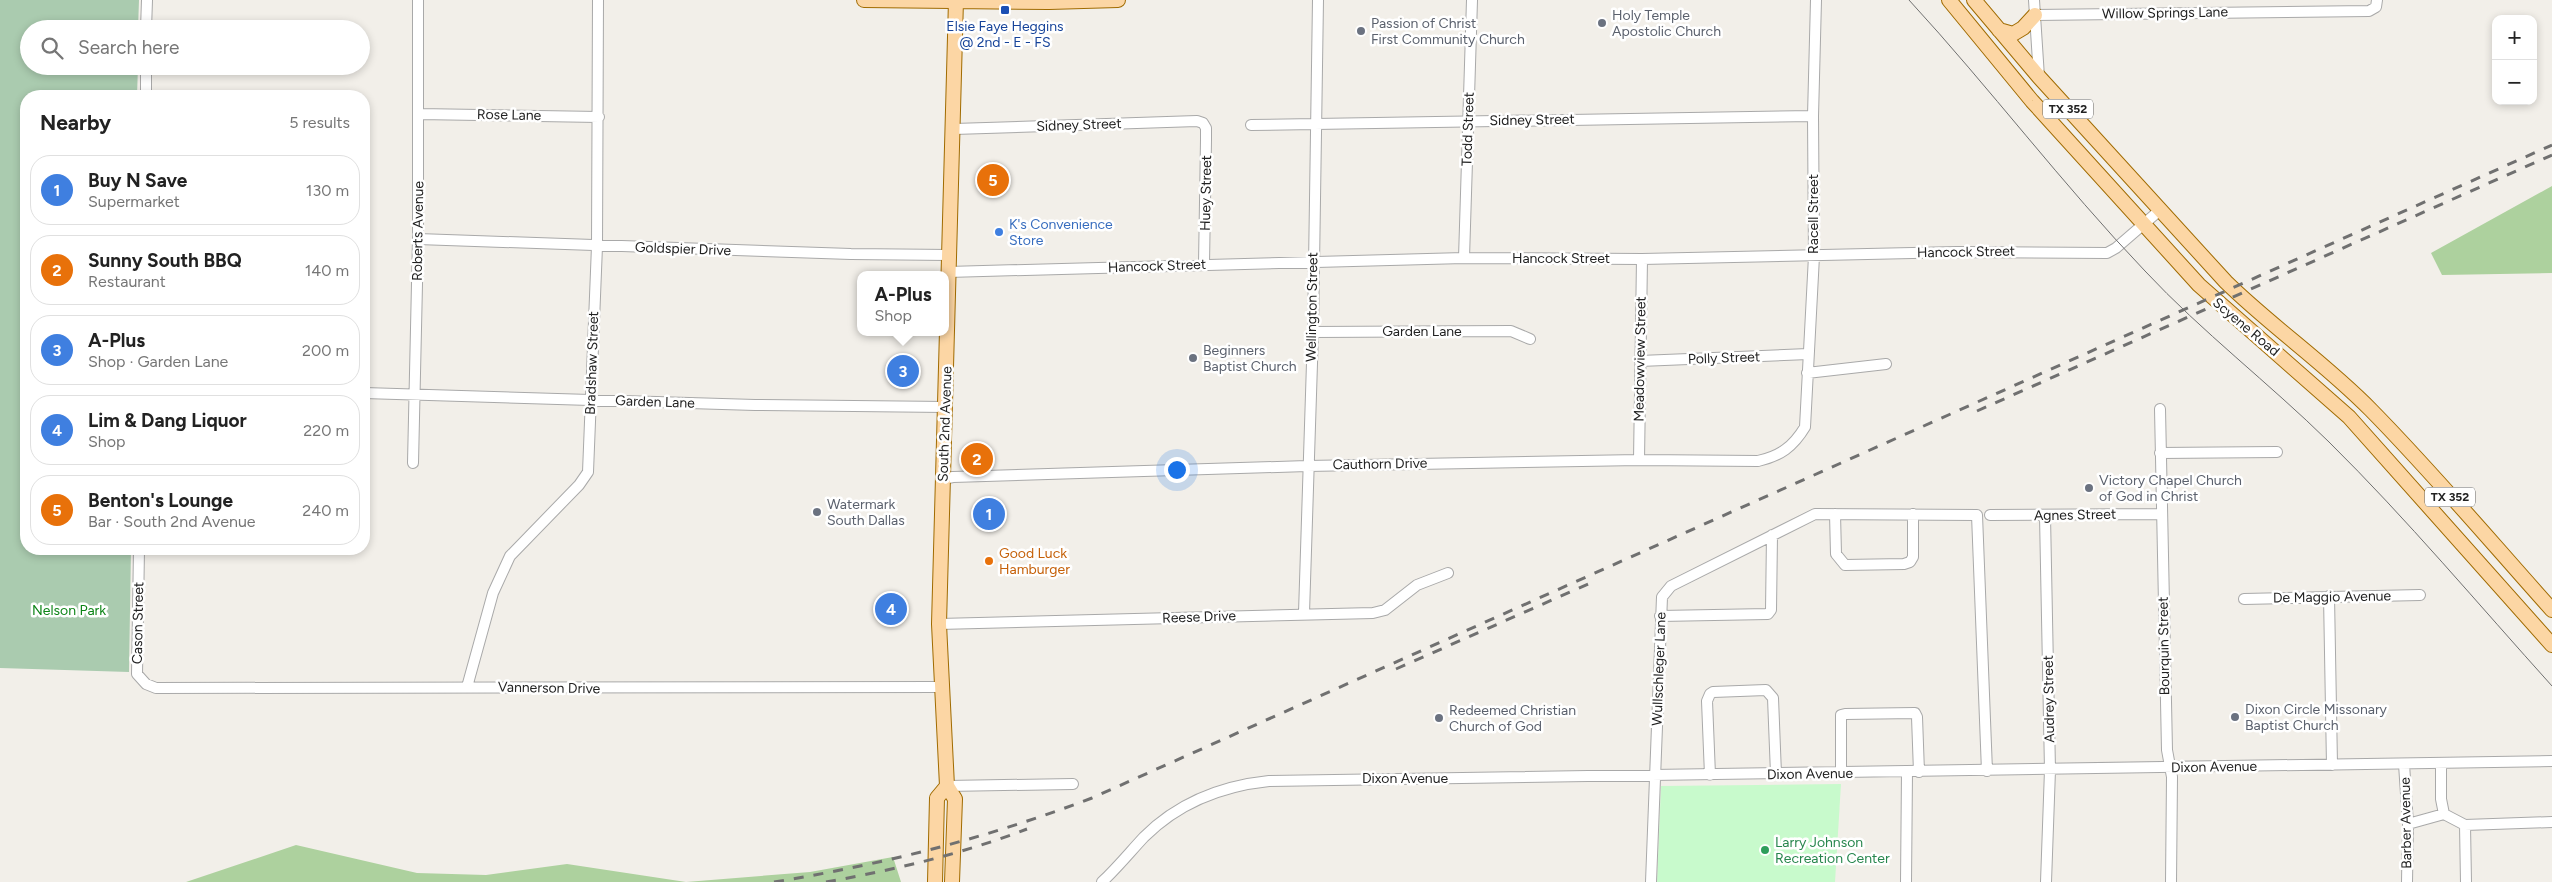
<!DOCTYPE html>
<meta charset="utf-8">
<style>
body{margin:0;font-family:Figtree,sans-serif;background:#f6f6f6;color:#222}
.controls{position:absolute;right:15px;top:15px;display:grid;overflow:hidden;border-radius:10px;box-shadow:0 2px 8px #0003}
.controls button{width:45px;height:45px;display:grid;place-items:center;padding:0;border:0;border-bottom:1px solid #e0e0e0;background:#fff;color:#222;font:25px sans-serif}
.you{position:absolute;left:1176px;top:469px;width:18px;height:18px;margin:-12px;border:4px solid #fff;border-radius:50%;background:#1a73e8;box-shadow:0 0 0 8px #1a73e833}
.badge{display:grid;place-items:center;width:32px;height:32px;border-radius:50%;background:#111827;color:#fff;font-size:16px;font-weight:700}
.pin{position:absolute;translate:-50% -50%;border:2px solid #fff;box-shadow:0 1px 5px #0006}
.popup{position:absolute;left:857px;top:271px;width:92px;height:65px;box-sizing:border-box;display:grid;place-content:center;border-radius:10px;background:#fff;filter:drop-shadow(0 1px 4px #0005);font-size:16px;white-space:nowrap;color:#767676}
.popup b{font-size:19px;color:#222}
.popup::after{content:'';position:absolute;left:50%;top:100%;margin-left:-10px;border:10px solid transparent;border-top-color:#fff}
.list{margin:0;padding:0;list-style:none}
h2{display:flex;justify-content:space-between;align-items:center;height:65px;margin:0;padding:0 20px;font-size:21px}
h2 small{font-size:16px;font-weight:400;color:#767676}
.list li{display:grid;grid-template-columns:32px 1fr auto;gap:15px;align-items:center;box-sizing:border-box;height:70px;margin:0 10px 10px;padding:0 10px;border:1px solid #e0e0e0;border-radius:20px}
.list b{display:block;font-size:19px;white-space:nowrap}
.list p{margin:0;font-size:16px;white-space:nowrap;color:#767676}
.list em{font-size:16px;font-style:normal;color:#767676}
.icon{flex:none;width:28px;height:28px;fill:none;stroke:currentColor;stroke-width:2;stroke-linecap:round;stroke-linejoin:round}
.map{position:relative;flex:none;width:2552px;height:882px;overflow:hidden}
.search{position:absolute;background:#fff;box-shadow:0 2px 8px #0003;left:20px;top:20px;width:350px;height:55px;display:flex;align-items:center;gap:12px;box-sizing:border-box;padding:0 18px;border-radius:28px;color:#767676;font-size:19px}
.panel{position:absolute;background:#fff;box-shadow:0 2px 8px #0003;left:20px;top:90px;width:350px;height:465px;border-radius:20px}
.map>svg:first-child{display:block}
.forest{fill:#add19e}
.cemetery{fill:#aacbaf}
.park{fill:#c8facc}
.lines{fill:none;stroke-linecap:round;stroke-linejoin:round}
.minor-casing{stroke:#a9a9a9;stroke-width:12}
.major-casing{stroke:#a06b00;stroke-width:16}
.minor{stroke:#fff;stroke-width:10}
.major{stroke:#fcd6a4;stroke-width:14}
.tram{stroke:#707070;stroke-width:1}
.rail{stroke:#707070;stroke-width:3;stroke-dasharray:10 10;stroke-linecap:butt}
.transit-dot{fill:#1a4fb4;stroke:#fff;stroke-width:2}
.worship-dot{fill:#6b7280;stroke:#fff;stroke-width:2}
.shop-dot{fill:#3f7fe0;stroke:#fff;stroke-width:2}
.food-dot{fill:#e8710a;stroke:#fff;stroke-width:2}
.leisure-dot{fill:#2e9e5b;stroke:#fff;stroke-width:2}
.labels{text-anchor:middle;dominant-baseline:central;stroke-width:5;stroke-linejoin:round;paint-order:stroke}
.shield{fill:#fff;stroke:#646464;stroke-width:1}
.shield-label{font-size:12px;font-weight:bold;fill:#222}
.street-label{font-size:14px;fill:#222;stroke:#fff}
.worship-label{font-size:14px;fill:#5b616d;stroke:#fff;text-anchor:start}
.transit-label{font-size:14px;fill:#164399;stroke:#fff}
.shop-label{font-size:14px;fill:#366cbe;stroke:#fff;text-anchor:start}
.food-label{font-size:14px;fill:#c56008;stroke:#fff;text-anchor:start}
.park-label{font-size:14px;fill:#0c8416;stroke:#fff}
.leisure-label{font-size:14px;fill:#27864d;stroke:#fff;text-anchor:start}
</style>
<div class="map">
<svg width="2552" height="882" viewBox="0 0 2552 882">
<rect width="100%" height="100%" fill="#f2efe9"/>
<path class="forest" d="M2552,186V273L2442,275L2431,253Z
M296,845L417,873L486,875L567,864L686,882H186Z
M893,857L901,882H686L810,872Z"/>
<path class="cemetery" d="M0,0H139L138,29H29V66H138L137,96H26V549H131L129,672L0,668Z"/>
<path class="park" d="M1841,784L1835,882H1657L1661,786Z"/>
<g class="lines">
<defs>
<path id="minor" d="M2034,0L2039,77
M2035,15L2369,11L2376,7L2377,0
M146,29L147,0
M146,96V66
M419,114L599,117
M1251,125L1813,116
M954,129L1197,121L1203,123L1206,128V140L1204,264
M418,239L851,254L949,255
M1464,258L1472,0
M948,272L1464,258L1642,259L1957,252L2107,253L2116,248L2160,210
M1313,332L1511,331L1530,339
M1640,361L1808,354
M1807,373L1886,364
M364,393L755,405L946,407
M2160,409L2167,750L2172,777L2171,882
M2160,453L2277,452
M1639,460L1642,259
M413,463L418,239V0
M943,479L953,477L1307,466L1639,460L1758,461C1780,456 1793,447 1805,427L1814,256L1813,116L1816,0
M1835,514L1836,554L1845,565L1904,564L1910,562L1913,557V514
M1990,515L2161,514
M2045,516L2050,770L2046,882
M139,549L137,674L146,684L156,688L941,687
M2329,596L2332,765
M2244,599L2420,595
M1304,613L1313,332L1318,0
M1660,616L1768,614L1771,610L1772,535
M939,624L1373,613L1385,610L1417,585L1448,573
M467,687L493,593L510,556L579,485L588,472L597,246L598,0
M2441,763V799L2444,814L2465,825L2552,822
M2404,764L2408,824L2407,882
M1841,773V715L1845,714L1915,713L1917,717L1919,772
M1710,775L1707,701L1710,694L1713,692L1766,690L1773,698L1776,774
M947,786L1073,784
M2408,824L2444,814
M2465,825L2466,882
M1102,882C1117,868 1130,852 1144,837C1179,802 1221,786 1269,781L2552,761
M1651,882L1662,597L1671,586L1815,514L1977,515L1987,771
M1906,882L1907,772"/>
<path id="major" d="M864,0L1049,2L1118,0
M1949,0L2032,101L2199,285L2349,417L2552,645
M1974,0L2039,77L2226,282C2272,327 2326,364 2371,410C2434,474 2492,543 2552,610
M1999,30L2013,34L2023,28L2035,15
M935,882L937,798L947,786
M952,882L955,799L947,786L939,624L956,0"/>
</defs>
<use href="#minor" class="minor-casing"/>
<use href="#major" class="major-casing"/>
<use href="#minor" class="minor"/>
<use href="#major" class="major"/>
<path class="tram" d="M1909,0C1990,88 2062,184 2145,271C2202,332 2269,383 2329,442C2407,519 2478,604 2552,686"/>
<path class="rail" d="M1977,411L2552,155
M1396,669L1595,581
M774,882C885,864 987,838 1092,798L2552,145
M826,882C894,870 962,854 1027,829"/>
</g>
<rect class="transit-dot" x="1000" y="5" width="10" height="10" rx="2.5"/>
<g class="worship-dot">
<circle cx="1602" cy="23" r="5"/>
<circle cx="1361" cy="31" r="5"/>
<circle cx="1193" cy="358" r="5"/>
<circle cx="2089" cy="488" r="5"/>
<circle cx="817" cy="512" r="5"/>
<circle cx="2235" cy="717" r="5"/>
<circle cx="1439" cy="718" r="5"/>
</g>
<circle class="shop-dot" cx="999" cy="232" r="5"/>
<circle class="food-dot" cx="989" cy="561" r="5"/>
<circle class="leisure-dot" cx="1765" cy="850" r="5"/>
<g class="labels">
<g class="shield">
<rect x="2043" y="99.5" width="50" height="19" rx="4"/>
<rect x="2425" y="487.5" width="50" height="19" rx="4"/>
</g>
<g class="shield-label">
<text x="2068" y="109">TX 352</text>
<text x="2450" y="497">TX 352</text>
</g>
<g class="street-label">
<text transform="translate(2165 13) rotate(-1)">Willow Springs Lane</text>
<text transform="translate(509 115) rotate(1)">Rose Lane</text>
<text transform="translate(1532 120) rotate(-1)">Sidney Street</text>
<text transform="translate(1079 125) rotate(-2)">Sidney Street</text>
<text transform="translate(1468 129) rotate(-88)">Todd Street</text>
<text transform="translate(1206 193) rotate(-89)">Huey Street</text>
<text transform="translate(1813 214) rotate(-90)">Racell Street</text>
<text transform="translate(418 231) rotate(-89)">Roberts Avenue</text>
<text transform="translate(683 249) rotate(2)">Goldspier Drive</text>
<text transform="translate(1966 252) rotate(-1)">Hancock Street</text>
<text x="1561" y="258">Hancock Street</text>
<text transform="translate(1157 266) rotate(-2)">Hancock Street</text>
<text transform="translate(1312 307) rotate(-89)">Wellington Street</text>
<text transform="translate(2246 327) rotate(40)">Scyene Road</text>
<text x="1422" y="331">Garden Lane</text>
<text transform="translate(1724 358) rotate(-2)">Polly Street</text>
<text transform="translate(1640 359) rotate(-89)">Meadowview Street</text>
<text transform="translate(592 363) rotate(-88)">Bradshaw Street</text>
<text transform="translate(655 402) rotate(2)">Garden Lane</text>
<text transform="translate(945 424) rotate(-88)">South 2nd Avenue</text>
<text transform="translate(1380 464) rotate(-1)">Cauthorn Drive</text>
<text transform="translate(2075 515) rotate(-1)">Agnes Street</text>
<text transform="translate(2332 597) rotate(-1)">De Maggio Avenue</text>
<text transform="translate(1199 617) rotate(-2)">Reese Drive</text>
<text transform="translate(138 623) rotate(-89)">Cason Street</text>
<text transform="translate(2164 646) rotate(-91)">Bourquin Street</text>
<text transform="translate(1659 669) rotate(-88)">Wullschleger Lane</text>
<text transform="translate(549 688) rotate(1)">Vannerson Drive</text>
<text transform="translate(2049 699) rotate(-91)">Audrey Street</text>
<text transform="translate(2214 767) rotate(-1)">Dixon Avenue</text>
<text transform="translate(1810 774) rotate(-1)">Dixon Avenue</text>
<text x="1405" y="778">Dixon Avenue</text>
<text transform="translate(2406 823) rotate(-91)">Barber Avenue</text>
</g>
<g class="worship-label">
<text x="1612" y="15">Holy Temple<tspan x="1612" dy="16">Apostolic Church</tspan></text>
<text x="1371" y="23">Passion of Christ<tspan x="1371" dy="16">First Community Church</tspan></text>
<text x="1203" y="350">Beginners<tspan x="1203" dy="16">Baptist Church</tspan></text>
<text x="2099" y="480">Victory Chapel Church<tspan x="2099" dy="16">of God in Christ</tspan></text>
<text x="827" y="504">Watermark<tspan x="827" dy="16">South Dallas</tspan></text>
<text x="2245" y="709">Dixon Circle Missonary<tspan x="2245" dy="16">Baptist Church</tspan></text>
<text x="1449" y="710">Redeemed Christian<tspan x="1449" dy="16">Church of God</tspan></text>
</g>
<g class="transit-label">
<text x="1005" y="26">Elsie Faye Heggins<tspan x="1005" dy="16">@ 2nd - E - FS</tspan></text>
</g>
<g class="shop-label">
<text x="1009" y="224">K's Convenience<tspan x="1009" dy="16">Store</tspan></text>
</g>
<g class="food-label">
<text x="999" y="553">Good Luck<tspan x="999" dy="16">Hamburger</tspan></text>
</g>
<g class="park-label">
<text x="69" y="610">Nelson Park</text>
</g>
<g class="leisure-label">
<text x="1775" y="842">Larry Johnson<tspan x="1775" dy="16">Recreation Center</tspan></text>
</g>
</g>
</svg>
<div class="controls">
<button>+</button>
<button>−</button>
</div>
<div class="you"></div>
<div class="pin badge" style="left:989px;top:514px;background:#3f7fe0">1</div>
<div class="pin badge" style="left:977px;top:459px;background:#e8710a">2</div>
<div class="pin badge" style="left:903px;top:371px;background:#3f7fe0">3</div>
<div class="popup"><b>A-Plus</b>Shop</div>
<div class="pin badge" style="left:891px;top:609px;background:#3f7fe0">4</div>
<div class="pin badge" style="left:993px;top:180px;background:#e8710a">5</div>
<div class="search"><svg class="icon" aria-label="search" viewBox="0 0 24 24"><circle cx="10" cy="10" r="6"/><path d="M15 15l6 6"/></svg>Search here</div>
<section class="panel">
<h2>Nearby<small>5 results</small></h2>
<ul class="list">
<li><span class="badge" style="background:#3f7fe0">1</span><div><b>Buy N Save</b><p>Supermarket</p></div><em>130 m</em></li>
<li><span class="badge" style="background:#e8710a">2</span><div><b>Sunny South BBQ</b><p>Restaurant</p></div><em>140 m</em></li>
<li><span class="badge" style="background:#3f7fe0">3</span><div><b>A-Plus</b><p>Shop · Garden Lane</p></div><em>200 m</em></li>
<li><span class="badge" style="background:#3f7fe0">4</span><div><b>Lim &amp; Dang Liquor</b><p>Shop</p></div><em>220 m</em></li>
<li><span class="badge" style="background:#e8710a">5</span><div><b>Benton's Lounge</b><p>Bar · South 2nd Avenue</p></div><em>240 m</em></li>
</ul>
</section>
</div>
